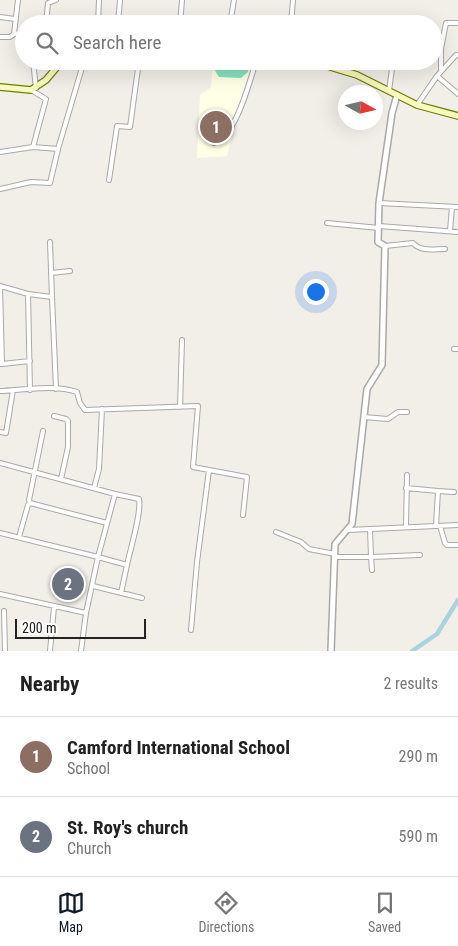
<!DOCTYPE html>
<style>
body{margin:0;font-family:"Roboto Condensed",sans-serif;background:#f6f6f6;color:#222}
.compass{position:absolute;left:338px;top:85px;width:45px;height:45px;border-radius:50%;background:#fff;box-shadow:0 5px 20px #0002;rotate:98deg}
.scale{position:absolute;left:15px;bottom:12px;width:131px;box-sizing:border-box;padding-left:5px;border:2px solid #222;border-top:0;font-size:14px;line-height:18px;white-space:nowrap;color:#222;-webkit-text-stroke:4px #fff;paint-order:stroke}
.you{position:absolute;left:315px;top:291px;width:18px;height:18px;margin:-12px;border:4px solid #fff;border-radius:50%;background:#1a73e8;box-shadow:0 0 0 8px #1a73e833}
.badge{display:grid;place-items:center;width:32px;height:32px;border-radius:50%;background:#111827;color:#fff;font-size:16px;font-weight:700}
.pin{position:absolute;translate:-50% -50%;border:2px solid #fff;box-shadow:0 1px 5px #0006}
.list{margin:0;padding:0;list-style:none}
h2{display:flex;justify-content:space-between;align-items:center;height:65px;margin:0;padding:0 20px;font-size:21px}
h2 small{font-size:16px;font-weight:400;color:#767676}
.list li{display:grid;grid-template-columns:32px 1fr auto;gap:15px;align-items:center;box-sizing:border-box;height:80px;padding:0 20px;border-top:1px solid #e0e0e0}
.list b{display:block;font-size:19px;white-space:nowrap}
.list p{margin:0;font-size:16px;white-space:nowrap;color:#767676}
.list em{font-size:16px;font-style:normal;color:#767676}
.icon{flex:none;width:28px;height:28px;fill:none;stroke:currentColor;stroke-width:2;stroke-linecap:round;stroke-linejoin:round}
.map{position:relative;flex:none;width:458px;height:651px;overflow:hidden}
.search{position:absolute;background:#fff;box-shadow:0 5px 20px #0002;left:15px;right:15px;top:15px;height:55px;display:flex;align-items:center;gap:12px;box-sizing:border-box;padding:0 18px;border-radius:28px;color:#767676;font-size:19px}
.sheet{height:225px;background:#fff}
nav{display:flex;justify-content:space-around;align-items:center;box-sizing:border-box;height:70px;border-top:1px solid #e0e0e0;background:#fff;font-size:14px;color:#767676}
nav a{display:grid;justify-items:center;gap:2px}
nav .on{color:#111827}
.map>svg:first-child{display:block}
.education{fill:#ffffe5}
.pitch{fill:#88e0be}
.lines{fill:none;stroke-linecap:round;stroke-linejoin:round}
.canal{stroke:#aad3df;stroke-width:4.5}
.minor-casing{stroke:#a9a9a9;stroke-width:6}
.tertiary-casing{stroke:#a9a9a9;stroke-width:8}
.secondary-casing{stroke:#707d05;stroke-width:8}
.minor{stroke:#fff;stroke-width:4}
.tertiary{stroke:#fff;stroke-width:5}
.secondary{stroke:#f7fabf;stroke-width:5.5}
</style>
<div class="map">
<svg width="458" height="651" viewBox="0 0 458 651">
<rect width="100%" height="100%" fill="#f2efe9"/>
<path class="education" d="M213,61H253L241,98L227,156L197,158L200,95L211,87Z"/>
<path class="pitch" d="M216,61H245L249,68L248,72L241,78L219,77L214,69Z"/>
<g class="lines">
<path class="canal" d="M412,651L437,634L458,600"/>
<defs>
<path id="minor" d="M18,0L14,34L24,33
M0,17L15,19
M46,24L48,3L56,0
M98,24L99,0
M118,24L120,0
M180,24L182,0
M230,24L234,0
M291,24L293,0
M0,37H10L14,34
M33,61L36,88
M441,70V49L446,23H458
M437,76L458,94
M31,90L46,99L33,147
M389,91L393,61
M417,105L437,76L456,55H458
M214,143C218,139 224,135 228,131C240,118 251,78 256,61
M0,152L33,147L58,149
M109,180L117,126L130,127L139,61
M0,189L31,182L50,183L58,149L84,61
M379,203L458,207
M327,223L379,228
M379,226L458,232
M450,231L452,207
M50,242L52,297
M385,246L413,243C421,252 433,249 445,249
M51,273L70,271
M0,286L28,294L52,297L56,389
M28,294L30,390
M454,349H458
M0,364H2L0,286
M2,364L30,361
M0,391C23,390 55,384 77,392L80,403L85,410L198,406L193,467L209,470L197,562L191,630
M180,407L182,340
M54,416L66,419L68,421V447L61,479
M364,417L388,419L398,412H407
M0,432L6,433L13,390
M0,463L115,494
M209,470L247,477L243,515
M94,488L99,469L102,409
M406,488L438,491L436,526
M438,491L454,492
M30,503L107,523
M440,526L445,543L447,545H458
M406,527L407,475
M348,530L458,525
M276,532L301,542L309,549L335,554
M0,533L98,557L115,494L139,499C142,512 130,550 127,565L98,557L86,613
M19,537L28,505L30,503L29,500L43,431
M335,557H371L370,529
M372,570L371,557L420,555
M93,586L142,598
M121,593L127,565
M0,594L86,613L81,651
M4,611L5,651
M50,651L54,607"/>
<path id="tertiary" d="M331,651L335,544L352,524L367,389L382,365L385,246L378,242L379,203L392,113L397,95"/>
<path id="secondary" d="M311,61L357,75L417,105L458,116
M0,87L31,90L46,80L62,61"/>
</defs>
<use href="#minor" class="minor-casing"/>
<use href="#tertiary" class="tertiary-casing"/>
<use href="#secondary" class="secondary-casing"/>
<use href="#minor" class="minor"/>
<use href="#tertiary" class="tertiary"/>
<use href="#secondary" class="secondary"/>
</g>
</svg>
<svg class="compass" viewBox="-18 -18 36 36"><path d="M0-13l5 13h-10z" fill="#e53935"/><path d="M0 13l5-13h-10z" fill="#767676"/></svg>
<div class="scale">200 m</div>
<div class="you"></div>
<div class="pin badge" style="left:216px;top:127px;background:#8d6e63">1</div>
<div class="pin badge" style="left:68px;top:584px;background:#6b7280">2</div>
<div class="search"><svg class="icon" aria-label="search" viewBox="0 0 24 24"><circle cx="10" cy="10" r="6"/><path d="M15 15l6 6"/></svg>Search here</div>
</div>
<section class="sheet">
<h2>Nearby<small>2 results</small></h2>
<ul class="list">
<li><span class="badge" style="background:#8d6e63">1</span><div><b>Camford International School</b><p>School</p></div><em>290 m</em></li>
<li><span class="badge" style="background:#6b7280">2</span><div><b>St. Roy's church</b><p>Church</p></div><em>590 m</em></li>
</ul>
</section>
<nav>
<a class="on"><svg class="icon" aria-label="map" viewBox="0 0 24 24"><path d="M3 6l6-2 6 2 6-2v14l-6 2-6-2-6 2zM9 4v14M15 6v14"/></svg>Map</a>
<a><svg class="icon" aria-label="directions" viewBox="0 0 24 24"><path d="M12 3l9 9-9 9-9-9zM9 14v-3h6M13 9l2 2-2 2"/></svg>Directions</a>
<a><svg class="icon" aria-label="saved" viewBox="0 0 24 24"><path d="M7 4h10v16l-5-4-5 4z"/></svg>Saved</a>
</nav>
